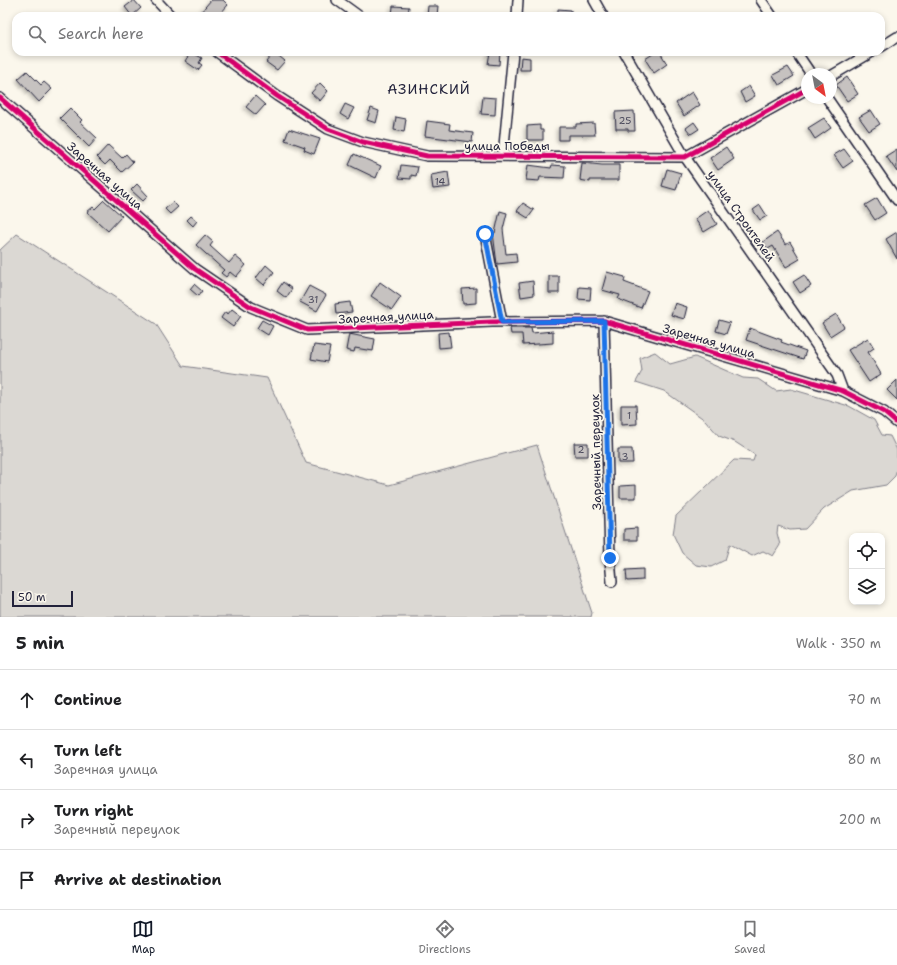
<!DOCTYPE html>
<meta charset="utf-8">
<style>
body{margin:0;font-family:"Shantell Sans",sans-serif;background:#f2f2f2;color:#202124}
.controls{position:absolute;right:12px;bottom:12px;display:grid;overflow:hidden;border-radius:8px;box-shadow:0 2px 6px #0003}
.controls button{width:36px;height:36px;display:grid;place-items:center;padding:0;border:0;border-bottom:1px solid #e0e0e0;background:#fff;color:#202124;font:20px sans-serif}
.compass{position:absolute;left:801px;top:68px;width:36px;height:36px;border-radius:50%;background:#fff;box-shadow:0 2px 6px #0003;rotate:148deg}
.scale{position:absolute;left:12px;bottom:10px;width:61px;box-sizing:border-box;padding-left:4px;border:2px solid #22223b;border-top:0;font-size:11px;line-height:14px;white-space:nowrap;color:#22223b;-webkit-text-stroke:3px #fbf7ec;paint-order:stroke}
.stop{position:absolute;width:12px;height:12px;margin:-9px;border:3px solid #1a73e8;border-radius:50%;background:#fff}
.stop.end{background:#1a73e8;border-color:#fff;box-shadow:0 1px 4px #0008}
.list{margin:0;padding:0;list-style:none}
h2{display:flex;justify-content:space-between;align-items:center;height:52px;margin:0;padding:0 16px;font-size:17px}
h2 small{font-size:13px;font-weight:400;color:#757577}
.list li{display:grid;grid-template-columns:26px 1fr auto;gap:12px;align-items:center;box-sizing:border-box;height:60px;padding:0 16px;border-top:1px solid #e0e0e0}
.list b{display:block;font-size:15px;white-space:nowrap}
.list p{margin:0;font-size:13px;white-space:nowrap;color:#757577}
.list em{font-size:13px;font-style:normal;color:#757577}
.icon{flex:none;width:22px;height:22px;fill:none;stroke:currentColor;stroke-width:2;stroke-linecap:round;stroke-linejoin:round}
.map{position:relative;flex:none;width:897px;height:617px;overflow:hidden}
.search{position:absolute;background:#fff;box-shadow:0 2px 6px #0003;left:12px;right:12px;top:12px;height:44px;display:flex;align-items:center;gap:10px;box-sizing:border-box;padding:0 14px;border-radius:12px;color:#757577;font-size:15px}
.sheet{height:292px;background:#fff}
nav{display:flex;justify-content:space-around;align-items:center;box-sizing:border-box;height:56px;border-top:1px solid #e0e0e0;background:#fff;font-size:11px;color:#757577}
nav a{display:grid;justify-items:center;gap:2px}
nav .on{color:#111827}
.map>svg:first-child{display:block}
.green{fill:#dbd8d3;stroke:#7e7d87}
.building{fill:#c6c2c0;stroke:#22223b;filter:url(#shadow)}
.lines{fill:none;stroke-linecap:round;stroke-linejoin:round}
.minor-casing{stroke:#22223b;stroke-width:12}
.minor{stroke:#fbf7ec;stroke-width:9}
.cycleway-casing{stroke:#fbf7ec;stroke-width:8}
.cycleway{stroke:#d6006c;stroke-width:5}
.route{stroke:#1a73e8;stroke-width:5}
.labels{text-anchor:middle;dominant-baseline:central;stroke-width:3.5;stroke-linejoin:round;paint-order:stroke}
.number-label{font-size:10px;fill:#4b4a5c}
.street-label{font-size:12px;fill:#22223b;stroke:#fbf7ec}
.quarter-label{font-size:14px;letter-spacing:1px;fill:#22223b;stroke:#fbf7ec}
</style>
<div class="map">
<svg width="897" height="617" viewBox="0 0 897 617">
<defs>
<filter id="shadow"><feDropShadow dx="-2" dy="2" stdDeviation="2" flood-color="#0004"/></filter>
</defs>
<rect width="100%" height="100%" fill="#fbf7ec"/>
<filter id="ink" filterUnits="userSpaceOnUse"><feTurbulence type="fractalNoise" baseFrequency=".025" numOctaves="2"/><feDisplacementMap in="SourceGraphic" scale="8" xChannelSelector="R" yChannelSelector="G"/><feConvolveMatrix kernelMatrix="1 2 1 2 8 2 1 2 1" color-interpolation-filters="sRGB"/></filter>
<g filter="url(#ink)">
<path class="green" d="M17,234L156,324L183,366L267,378L306,463L389,485L537,445L592,613L591,617H0V250Z
M655,352L670,364L695,357L743,378L758,379L776,391L791,389L849,406L874,420L882,435L890,436L897,450V468L895,476L886,485L853,491L824,509L805,529L790,530L778,526L777,533L780,545L773,556L763,551L752,556L730,544L725,560L711,567L696,565L682,553L673,534L676,516L734,460L753,461L755,455L735,442L719,436L705,420L664,391L636,382L642,371L640,358Z"/>
<path class="building" d="M134,0L141,8L132,16L125,7Z
M211,0H223L228,5L219,15L217,12L213,16H203L200,13Z
M393,6L409,7L408,16H392Z
M428,6H438L437,16H427Z
M558,9L571,10V16H558Z
M191,52L202,58L199,63L202,65L198,70L185,61Z
M274,52L285,61L277,70L266,62Z
M490,52H500L499,65L488,64Z
M656,52H660L667,64L654,73L645,59Z
M521,57L530,58V70H520Z
M788,67L794,76L779,85L773,75Z
M27,71L41,85L44,82L52,89L39,102L18,79Z
M847,77L858,94L847,101L836,85Z
M320,83L328,91L320,101L311,93Z
M749,86L755,96L745,102L740,92Z
M692,92L700,105L684,116L676,103Z
M255,96L265,105L256,115L246,107Z
M483,97L496,98L495,115L481,114Z
M345,104L354,108L348,119L340,114Z
M70,108L82,120L80,122L97,138L89,147L60,118Z
M371,108L379,111L376,123L367,120Z
M871,110L880,124L869,131L859,117Z
M634,111L635,131H628V129H616L615,112Z
M396,117L406,119L404,132L394,130Z
M824,118L831,128L815,139L808,128Z
M427,121L450,124L449,130L473,133L472,142L425,136Z
M694,122L699,129L691,134L686,128Z
M594,123L595,135H568V140H559V127H576V124Z
M540,125V130H543V140H527V126Z
M289,129L320,139L314,154L304,150L305,147L285,140Z
M108,145L122,158L126,154L133,162L122,172L110,160L105,165L97,157Z
M726,147L734,159L718,170L710,158Z
M844,149L853,161L843,168L834,155Z
M897,149V172L886,156Z
M354,154L381,166L376,178L349,165Z
M582,163L602,165H619V180H590V182L580,180Z
M401,165L418,167L416,176L411,175V179L399,178Z
M528,165L551,168L552,165L565,166L564,178L540,177L539,181L526,180Z
M667,169L681,173L676,190L662,186Z
M448,172L450,187L433,189L431,175Z
M137,184L148,196L143,201L131,190Z
M877,198L886,213L875,220L865,205Z
M104,200L122,216L108,231L87,212L93,207L95,209Z
M173,202L178,207L170,214L165,209Z
M523,203L534,210L528,218L517,211Z
M760,205L767,216L760,220L753,210Z
M708,210L717,224L704,232L695,219Z
M500,211L507,213L503,229L506,254L516,253L517,262L497,264L493,233H495Z
M191,216L197,221L193,226L187,220Z
M777,232L786,245L790,242L800,259L786,267L773,246L768,249L763,242Z
M897,232V259L886,239Z
M205,235L213,242L210,246L229,263L235,256L246,265L236,277L230,272L226,277L221,273L224,270L196,245Z
M266,265L274,272L264,285L256,278Z
M607,272L625,277L624,282L648,291L641,308L618,299L620,295L602,290Z
M804,275L811,286L800,293L793,282Z
M549,276H559V293H549Z
M533,281L534,295L521,297L519,283Z
M283,282L292,289L286,298L277,291Z
M380,282L401,297L392,310L371,296Z
M194,284L202,291L198,296L190,289Z
M309,286L326,295L317,311L300,302Z
M579,287L591,288L590,300L578,299Z
M476,288V303L463,304L462,289Z
M350,302L352,312L336,314L335,304Z
M675,303L687,307L684,319L671,315Z
M232,309L241,316L233,327L221,318L225,312L228,314Z
M836,314L844,327L830,336L822,323Z
M262,320L273,326L268,335L257,328Z
M719,320L730,323L726,334L716,331Z
M510,328H531L532,333L553,331V343L523,345L522,334H511Z
M750,328L782,340L781,342L806,351L803,359L746,340Z
M449,332L451,347L439,348L438,333Z
M349,334L375,339L373,351L355,348L354,352L346,350Z
M868,338L874,348L868,352L881,374L869,382L848,350Z
M314,345L330,347L327,362L311,359Z
M897,380V400L887,390Z
M621,405H636L637,424L621,425Z
M574,443H588V456H575Z
M618,449H632L633,463H618Z
M636,485V498H620V486Z
M637,528V540H624V529Z
M643,569V580L627,581L626,570Z"/>
<g class="lines">
<defs>
<path id="minor" d="M156,0L171,16
M337,0L359,16
M594,0L603,16
M761,0L772,16
M517,16L518,0
M881,47L897,37
M217,52L277,96L328,129L363,142L427,156L685,157L807,89
M624,52L685,157L837,375L843,391
M796,52L811,74
M831,76L872,52
M0,98L195,269L251,307L307,330L492,322L604,321L843,391L884,412L897,423
M827,98L897,200
M503,156L513,52
M485,234L502,322
M604,321L610,559L612,582"/>
</defs>
<use href="#minor" class="minor-casing"/>
<use href="#minor" class="minor"/>
<defs>
<path id="cycleway" d="M217,52L277,96L328,129L363,142L427,156L685,157L807,89
M0,98L195,269L251,307L307,330L492,322L604,321L843,391L884,412L897,423"/>
</defs>
<use href="#cycleway" class="cycleway-casing"/>
<use href="#cycleway" class="cycleway"/>
</g>
</g>
<g class="lines" filter="url(#ink)">
<path class="route" d="M485,234L502,322L604,321L610,558"/>
</g>
<g class="labels">
<g class="number-label">
<text x="625" y="120">25</text>
<text x="440" y="181">14</text>
<text x="313" y="299">31</text>
<text x="629" y="415">1</text>
<text x="581" y="449">2</text>
<text x="625" y="456">3</text>
</g>
<g class="street-label">
<text x="507" y="146">улица Победы</text>
<text transform="translate(105 176) rotate(41)">Заречная улица</text>
<text transform="translate(741 216) rotate(55)">улица Строителей</text>
<text transform="translate(386 317) rotate(-3)">Заречная улица</text>
<text transform="translate(709 341) rotate(16)">Заречная улица</text>
<text transform="translate(596 452) rotate(-91)">Заречный переулок</text>
</g>
<g class="quarter-label">
<text x="429" y="89">АЗИНСКИЙ</text>
</g>
</g>
</svg>
<div class="controls">
<button><svg class="icon" aria-label="locate" viewBox="0 0 24 24"><circle cx="12" cy="12" r="6"/><path d="M12 2v4M12 18v4M2 12h4M18 12h4"/></svg></button>
<button><svg class="icon" aria-label="layers" viewBox="0 0 24 24"><path d="M12 4l9 5-9 5-9-5zM3 14l9 5 9-5"/></svg></button>
</div>
<svg class="compass" viewBox="-18 -18 36 36"><path d="M0-13l5 13h-10z" fill="#e53935"/><path d="M0 13l5-13h-10z" fill="#757577"/></svg>
<div class="scale">50 m</div>
<div class="stop" style="left:485px;top:234px"></div>
<div class="stop end" style="left:610px;top:558px"></div>
<div class="search"><svg class="icon" aria-label="search" viewBox="0 0 24 24"><circle cx="10" cy="10" r="6"/><path d="M15 15l6 6"/></svg>Search here</div>
</div>
<section class="sheet">
<h2>5 min<small>Walk · 350 m</small></h2>
<ul class="list">
<li><svg class="icon" aria-label="ahead" viewBox="0 0 24 24"><path d="M12 20V5M6 11l6-6 6 6"/></svg><div><b>Continue</b></div><em>70 m</em></li>
<li><svg class="icon" aria-label="left" viewBox="0 0 24 24"><path d="M17 20v-9H6M10 6l-5 5 5 5"/></svg><div><b>Turn left</b><p>Заречная улица</p></div><em>80 m</em></li>
<li><svg class="icon" aria-label="right" viewBox="0 0 24 24"><path d="M7 20v-9h11M14 6l5 5-5 5"/></svg><div><b>Turn right</b><p>Заречный переулок</p></div><em>200 m</em></li>
<li><svg class="icon" aria-label="arrive" viewBox="0 0 24 24"><path d="M6 21V4h12l-3 4 3 4H6"/></svg><div><b>Arrive at destination</b></div></li>
</ul>
</section>
<nav>
<a class="on"><svg class="icon" aria-label="map" viewBox="0 0 24 24"><path d="M3 6l6-2 6 2 6-2v14l-6 2-6-2-6 2zM9 4v14M15 6v14"/></svg>Map</a>
<a><svg class="icon" aria-label="directions" viewBox="0 0 24 24"><path d="M12 3l9 9-9 9-9-9zM9 14v-3h6M13 9l2 2-2 2"/></svg>Directions</a>
<a><svg class="icon" aria-label="saved" viewBox="0 0 24 24"><path d="M7 4h10v16l-5-4-5 4z"/></svg>Saved</a>
</nav>
